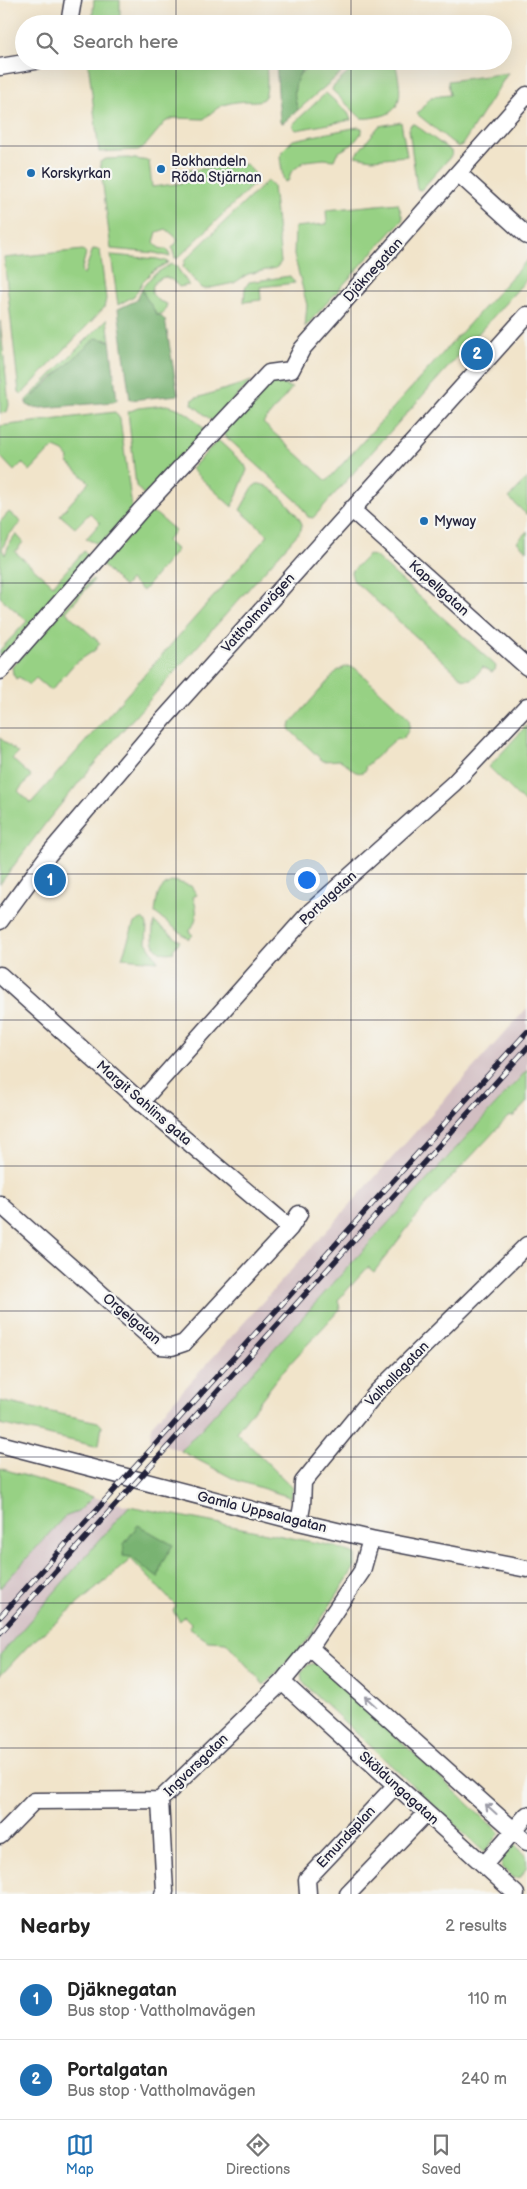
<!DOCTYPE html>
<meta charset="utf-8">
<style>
body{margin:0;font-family:"Balsamiq Sans",sans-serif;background:#f6f6f6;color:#222}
.you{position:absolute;left:306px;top:879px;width:18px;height:18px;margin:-12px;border:4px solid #fff;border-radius:50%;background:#1a73e8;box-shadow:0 0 0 8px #1a73e833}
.badge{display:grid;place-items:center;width:32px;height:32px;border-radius:50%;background:#1f6fb2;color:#fff;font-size:16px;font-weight:700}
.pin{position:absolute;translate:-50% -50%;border:2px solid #fff;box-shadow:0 1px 5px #0006}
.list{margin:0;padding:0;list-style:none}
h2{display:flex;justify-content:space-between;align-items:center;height:65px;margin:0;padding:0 20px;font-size:21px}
h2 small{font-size:16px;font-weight:400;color:#767676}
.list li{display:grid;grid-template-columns:32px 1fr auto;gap:15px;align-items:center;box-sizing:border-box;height:80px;padding:0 20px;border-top:1px solid #e0e0e0}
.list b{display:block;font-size:19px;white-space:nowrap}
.list p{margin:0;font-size:16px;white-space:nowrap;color:#767676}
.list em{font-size:16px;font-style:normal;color:#767676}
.icon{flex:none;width:28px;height:28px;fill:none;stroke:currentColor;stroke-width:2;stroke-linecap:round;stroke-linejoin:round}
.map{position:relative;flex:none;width:527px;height:1894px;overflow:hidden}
.search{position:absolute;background:#fff;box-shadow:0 5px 20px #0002;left:15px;right:15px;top:15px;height:55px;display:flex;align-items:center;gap:12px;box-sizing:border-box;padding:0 18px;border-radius:28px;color:#767676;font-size:19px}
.sheet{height:225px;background:#fff}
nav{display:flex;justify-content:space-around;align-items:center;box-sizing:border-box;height:70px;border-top:1px solid #e0e0e0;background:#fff;font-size:14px;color:#767676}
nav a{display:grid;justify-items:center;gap:2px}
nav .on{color:#1f6fb2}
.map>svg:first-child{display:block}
.industrial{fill:#d2bec2}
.green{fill:#97d184;stroke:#5c7a60}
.forest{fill:#79b372;stroke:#4e6a56}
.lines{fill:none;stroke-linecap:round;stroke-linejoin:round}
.minor-casing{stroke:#413f50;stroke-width:19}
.minor{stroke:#fff;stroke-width:16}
.rail-casing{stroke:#22223b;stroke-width:5.5}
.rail{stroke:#f6f6f2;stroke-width:4;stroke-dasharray:11;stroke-linecap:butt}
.oneway{stroke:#9c9ca7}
.grid{fill:none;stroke:#22223b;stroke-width:1;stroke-opacity:0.55}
.poi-dot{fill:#1f6fb2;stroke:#f6f6f2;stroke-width:2}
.labels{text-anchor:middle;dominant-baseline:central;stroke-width:4.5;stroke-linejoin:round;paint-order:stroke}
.poi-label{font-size:14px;fill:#22223b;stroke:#f6f6f2;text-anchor:start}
.street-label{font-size:14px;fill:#22223b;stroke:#f6f6f2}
</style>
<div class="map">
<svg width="527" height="1894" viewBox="0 0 527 1894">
<rect width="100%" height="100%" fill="#f6f6f2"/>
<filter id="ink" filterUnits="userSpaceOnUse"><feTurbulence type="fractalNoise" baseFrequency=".02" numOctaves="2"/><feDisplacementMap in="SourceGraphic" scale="10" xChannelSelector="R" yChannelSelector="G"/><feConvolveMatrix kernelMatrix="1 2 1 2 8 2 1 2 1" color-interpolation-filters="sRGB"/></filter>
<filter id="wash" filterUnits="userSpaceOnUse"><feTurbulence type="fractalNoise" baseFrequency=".0096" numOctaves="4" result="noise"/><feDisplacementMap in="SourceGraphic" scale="20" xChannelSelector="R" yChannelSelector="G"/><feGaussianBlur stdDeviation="1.12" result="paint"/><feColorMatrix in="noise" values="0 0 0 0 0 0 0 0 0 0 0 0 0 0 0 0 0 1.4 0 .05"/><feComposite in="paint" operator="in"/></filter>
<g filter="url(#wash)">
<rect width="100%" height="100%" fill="#f1e4ca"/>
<path class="industrial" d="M527,1008V1069L181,1451L150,1439L151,1426Z
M93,1497L129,1506L0,1655V1588L64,1517L78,1512Z"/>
<path class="green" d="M94,0H120V24H92Z
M88,61H266C270,119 262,93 223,105C216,108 210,114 204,119L174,118L165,122L145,146L138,150L99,152Z
M323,61L335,62L349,66L298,110C288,83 297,69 323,61Z
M361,61H395C399,81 408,110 381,116C374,117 368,119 361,118L332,90L333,87Z
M508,73L462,145L458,147L417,114L431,97L450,95L448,81Z
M326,93L348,113L351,120L296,130L293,127V124Z
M401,122L407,156L372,159L355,156L379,126Z
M411,124H414L451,151L452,155L421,190L417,189L409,129Z
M358,127L362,128V132L353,144L337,153L334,160L324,159L305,161L291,172L289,180L285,182L283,178L280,157L284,149L293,140Z
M128,158L149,161L152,187L183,183L182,171L246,164L257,176V181L178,258H175L172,248L177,242V238L166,229L157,232L154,242L159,248L168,250L170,257L155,253L111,249L100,162L106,159Z
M267,181L273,186L281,262L276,268L248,274L234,283L205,289L201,288L183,267L185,260Z
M398,203L403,219L305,327L307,305L294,255L295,227L327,224L326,210Z
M93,249L100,250L106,299L104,308L22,394L19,392L4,258L83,250L86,253L81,272L84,274Z
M111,255L157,259L169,262L153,271L144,280L134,296L118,305Z
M527,260V279L313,518L308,517L299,503L223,434L275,377L281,384L292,388L263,423L327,481Z
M171,264L176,266L189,285L179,287L172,280L166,277C156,278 151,285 152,294L159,301L167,304L164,313L156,315C153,305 142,298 142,288L153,275Z
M290,276L295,283L260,287L261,300L244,302L245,288L249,282Z
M107,319L110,341L106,339L52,377L26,403V400Z
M0,321L9,405L7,412L0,413Z
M252,381L212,421L192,404L193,399Z
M165,405C180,406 197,419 206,432L144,495L136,486L128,412L138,408Z
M115,412L120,419L132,508L103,542L96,543L86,539L100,523L90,513L75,528L60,515L89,482L68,463L69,458L64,452L55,448L47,453L30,471L22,463L14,471L0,456V426Z
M218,440L245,465L247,470L232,507L191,469Z
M527,478V515L509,498Z
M257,484C271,482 297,512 302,524L301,530L114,740L48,820L0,884V738L18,753L12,759L31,776L18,791L31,803L268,535L240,510L253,487Z
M9,512L21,522L8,536L2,549L5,555L10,542L16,534L23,542L15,552L53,585L84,551L88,556L87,560L0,658V650L27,621L0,597V522Z
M150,513L156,514L175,530L167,541L177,550L143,591L130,580L124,587L102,565Z
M527,531V551L517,542Z
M368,555L375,556L496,666L495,670L492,672L483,667C477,674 472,683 462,678L353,580L351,572Z
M92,579L94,580L66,612L100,643L95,650L74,664L51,691L36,678L29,685L19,677L16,679L13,674L12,667Z
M347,666L355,668L409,718C411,728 408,733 401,740L397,738L365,767L366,770C355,778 351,766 340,760L323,761L289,729L291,723L337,671Z
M527,725V805L489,767Z
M174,881L191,886L197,895L193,897C198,911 198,920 189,932L193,935L189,939L155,913C157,898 157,886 174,881Z
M141,919L145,921L147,925L146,942L158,961L122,958L134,923Z
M154,922L180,941L173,950L174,952C152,957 151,938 154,922Z
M527,1070V1102L514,1116L508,1117L422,1209L374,1272L368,1267L338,1300L340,1309L284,1370L236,1432L293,1488L290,1497L236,1480L181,1451Z
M0,1401L98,1422L102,1426L99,1445L95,1446L0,1424Z
M0,1468L93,1497L78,1512L64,1517L0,1588Z
M129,1506L333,1546L355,1554V1567L307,1641L264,1685L226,1642L208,1641L189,1628L191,1623L184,1616L180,1621L173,1611L176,1606L131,1559L29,1645L0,1676V1655Z
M316,1663L500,1833L484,1852L306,1686L302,1680L301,1672L308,1665Z
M509,1845H515L526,1855L527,1866L521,1877L514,1878L502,1868L501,1859Z"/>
<path class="forest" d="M276,61H292L302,70C293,83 293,97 298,110L283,123L280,122Z
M142,288C144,299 153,304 156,315H160L165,320L178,395L130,400L118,309L137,300Z
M96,338L110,341L117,400L113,402L41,408L28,406L26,403Z
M138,1525L173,1545L162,1563L158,1578L131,1557L123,1556L124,1544Z"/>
</g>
<g filter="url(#ink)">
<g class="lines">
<defs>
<path id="minor" d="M69,24L73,0
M0,67L36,61
M459,174L527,236
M351,509L527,667
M0,671L140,511L269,373L291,370L302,349L527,95
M0,921L49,854L162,721L527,315
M0,975L141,1102L290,1228
M141,1102L311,911L454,783L527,706
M0,1204L160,1346L172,1347L184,1343L290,1228L299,1214
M0,1444L299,1522L371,1539L527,1569
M299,1522L302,1506L303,1482L377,1392L527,1245
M310,1648L527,1842
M282,1682L516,1894
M160,1800L165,1892L163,1894
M0,1836L34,1801L160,1800L282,1682L310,1648L362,1571L371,1539
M484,1865L527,1815
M308,1894L307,1879L396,1785
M348,1894L426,1813"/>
</defs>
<use href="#minor" class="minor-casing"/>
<use href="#minor" class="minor"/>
<defs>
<path id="rail" d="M0,1617L527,1032
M0,1633L527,1048"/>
</defs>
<use href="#rail" class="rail-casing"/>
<use href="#rail" class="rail"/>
</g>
<defs><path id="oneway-shaft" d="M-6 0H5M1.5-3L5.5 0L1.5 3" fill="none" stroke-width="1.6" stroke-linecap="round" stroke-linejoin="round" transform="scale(1.25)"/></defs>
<g class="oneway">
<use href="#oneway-shaft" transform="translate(370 1701) rotate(-138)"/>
<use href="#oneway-shaft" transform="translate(491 1809) rotate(-138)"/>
</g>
</g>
<path class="grid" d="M176,0V24M351,0V24M176,61V1894M351,61V1894M0,146H527M0,291H527M0,437H527M0,583H527M0,728H527M0,874H527M0,1020H527M0,1166H527M0,1311H527M0,1457H527M0,1603H527M0,1748H527"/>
<g class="poi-dot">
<circle cx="161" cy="169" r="5"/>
<circle cx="31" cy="173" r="5"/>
<circle cx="424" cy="521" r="5"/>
</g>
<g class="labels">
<g class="poi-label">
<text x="171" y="161">Bokhandeln<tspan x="171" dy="16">Röda Stjärnan</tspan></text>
<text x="41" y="173">Korskyrkan</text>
<text x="434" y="521">Myway</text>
</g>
<g class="street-label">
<text transform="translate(373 270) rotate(-48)">Djäknegatan</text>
<text transform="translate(439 588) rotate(42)">Kapellgatan</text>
<text transform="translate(258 613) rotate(-48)">Vattholmavägen</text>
<text transform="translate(328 898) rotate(-43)">Portalgatan</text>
<text transform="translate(144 1103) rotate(41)">Margit Sahlins gata</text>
<text transform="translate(132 1319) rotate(40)">Orgelgatan</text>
<text transform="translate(397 1374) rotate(-46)">Valhallagatan</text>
<text transform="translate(262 1512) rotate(14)">Gamla Uppsalagatan</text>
<text transform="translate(196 1765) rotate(-44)">Ingvarsgatan</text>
<text transform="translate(399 1788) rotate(42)">Sköldungagatan</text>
<text transform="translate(346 1837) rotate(-47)">Emundsplan</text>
</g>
</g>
</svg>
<div class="you"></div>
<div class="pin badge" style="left:50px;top:880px">1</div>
<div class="pin badge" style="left:477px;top:354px">2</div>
<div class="search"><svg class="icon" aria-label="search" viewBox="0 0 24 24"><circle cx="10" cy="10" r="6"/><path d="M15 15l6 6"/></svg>Search here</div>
</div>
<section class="sheet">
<h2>Nearby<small>2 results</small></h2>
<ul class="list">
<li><span class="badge">1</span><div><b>Djäknegatan</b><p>Bus stop · Vattholmavägen</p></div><em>110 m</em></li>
<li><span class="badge">2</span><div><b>Portalgatan</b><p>Bus stop · Vattholmavägen</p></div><em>240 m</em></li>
</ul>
</section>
<nav>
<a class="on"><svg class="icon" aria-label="map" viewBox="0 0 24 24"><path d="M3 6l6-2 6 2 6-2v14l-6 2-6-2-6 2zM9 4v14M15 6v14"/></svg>Map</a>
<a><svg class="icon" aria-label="directions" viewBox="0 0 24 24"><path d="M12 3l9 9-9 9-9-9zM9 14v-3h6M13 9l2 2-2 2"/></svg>Directions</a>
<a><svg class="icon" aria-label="saved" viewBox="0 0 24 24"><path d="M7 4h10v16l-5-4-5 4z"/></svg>Saved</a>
</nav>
